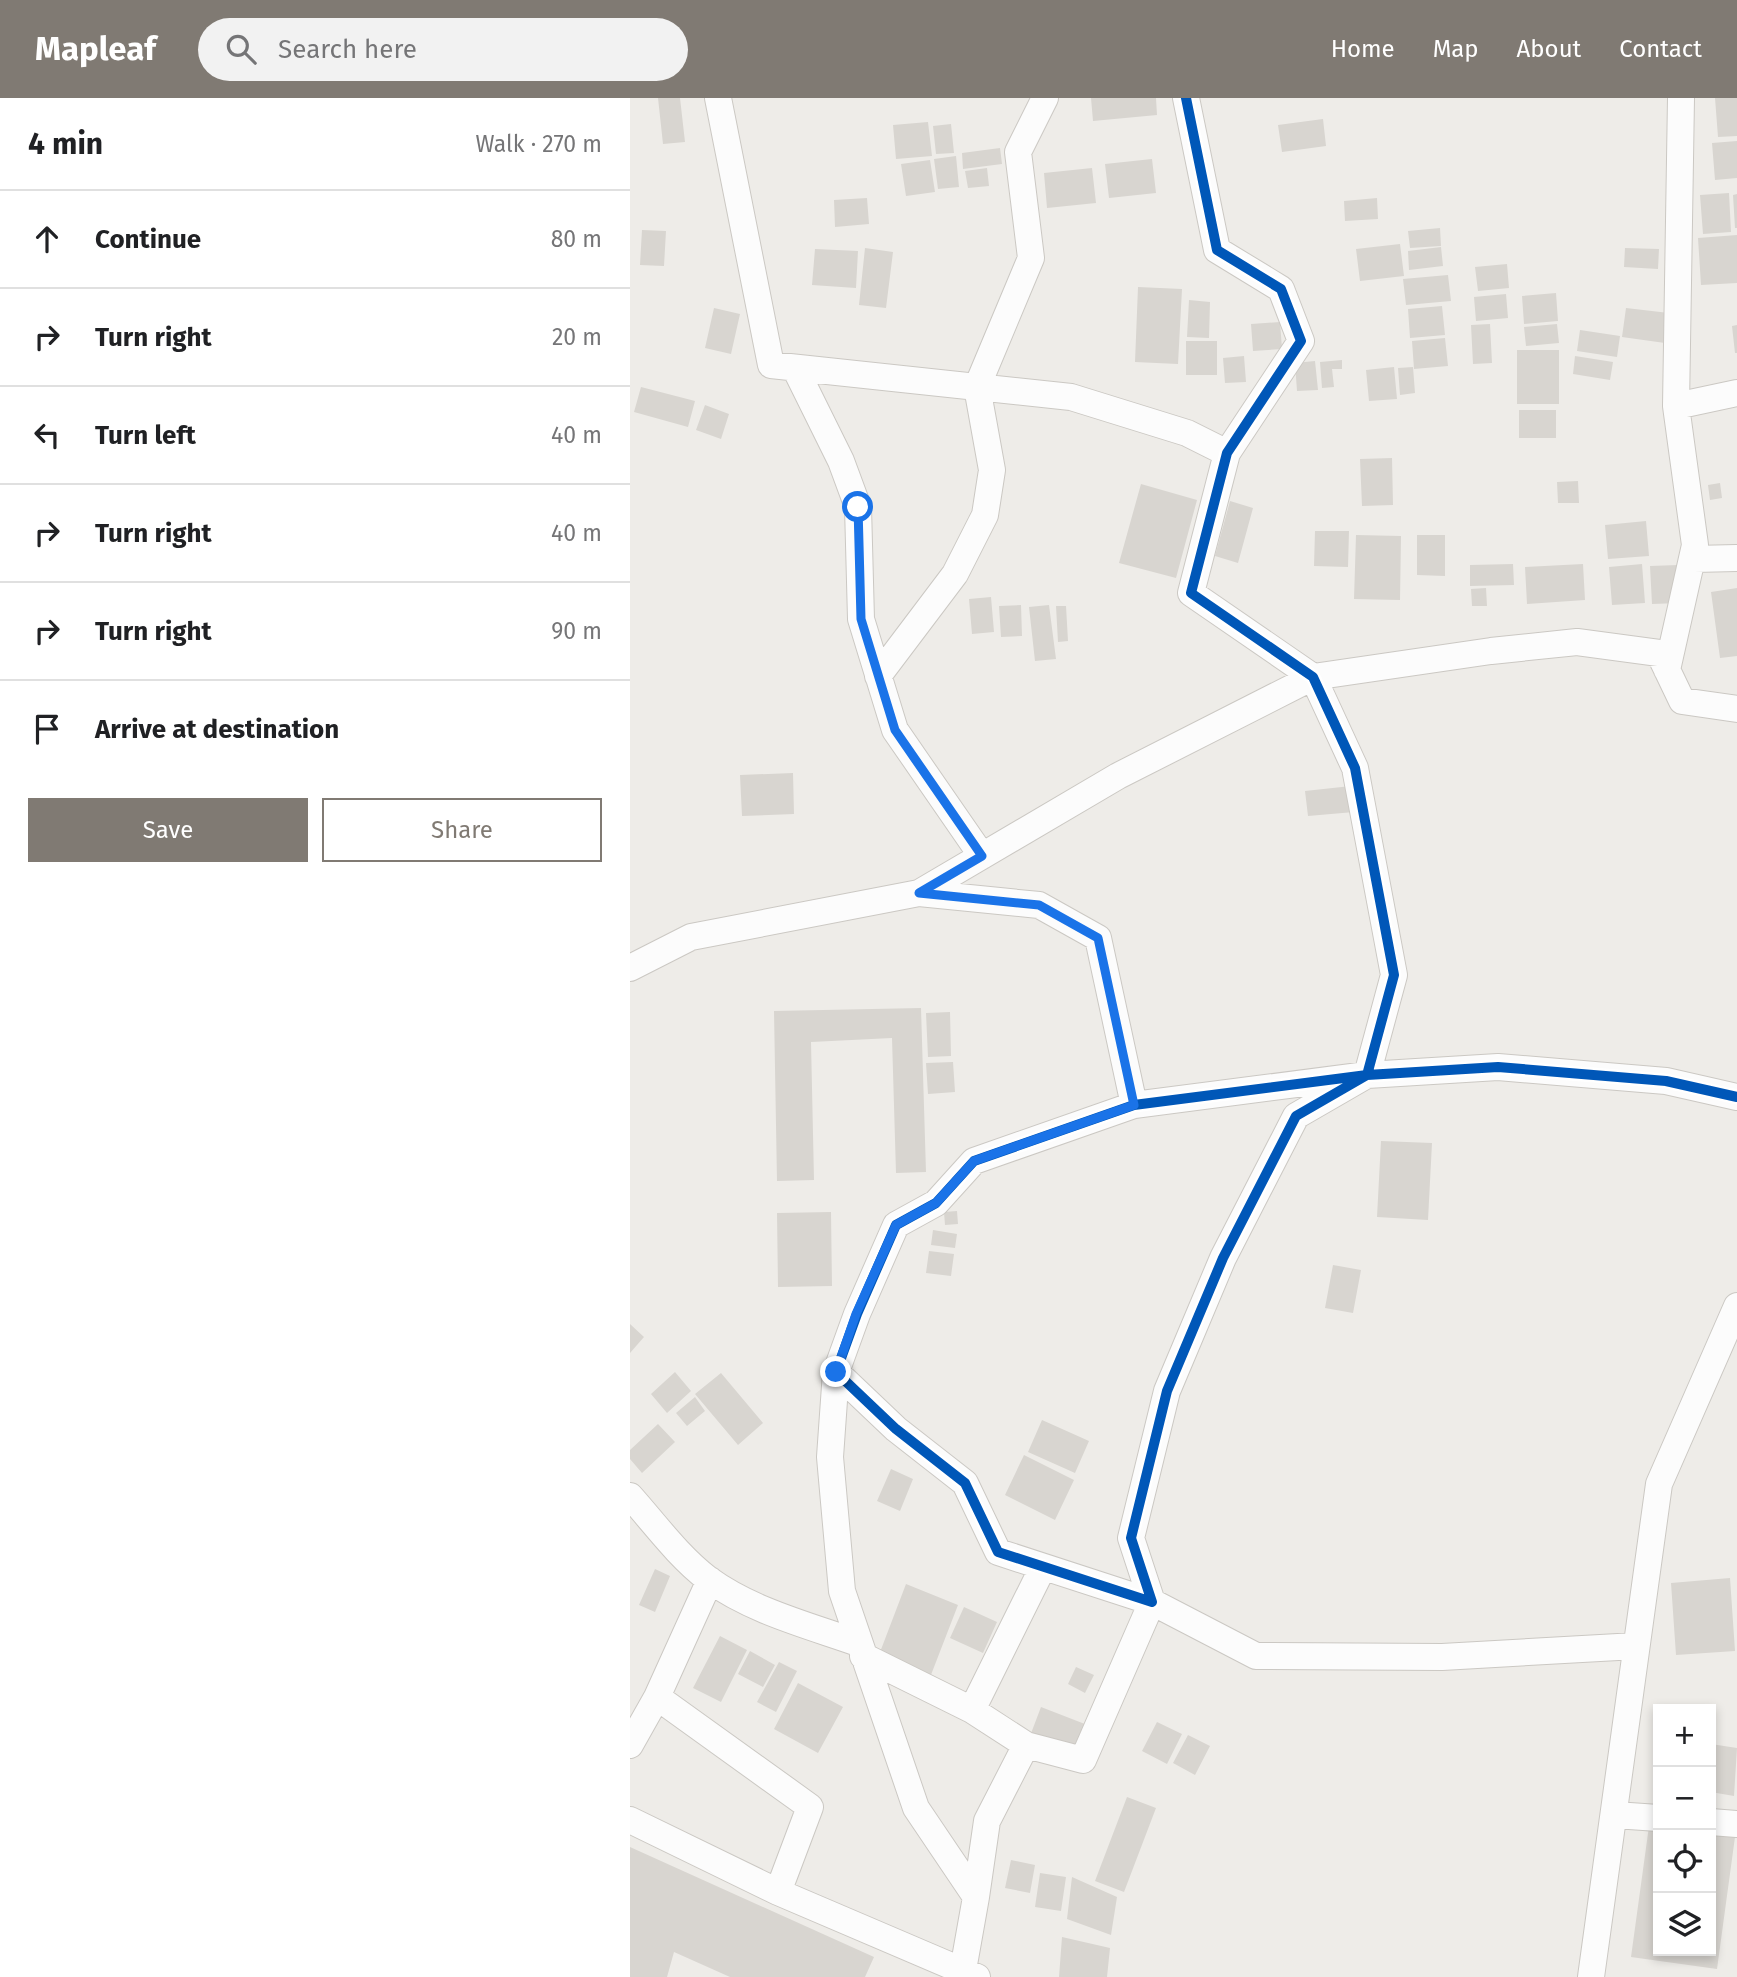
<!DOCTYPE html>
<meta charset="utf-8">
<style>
body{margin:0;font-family:"Fira Sans",sans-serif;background:#f2f2f2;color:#202124}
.controls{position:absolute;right:21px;bottom:21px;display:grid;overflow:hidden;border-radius:0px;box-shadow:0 4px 10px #0003}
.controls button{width:63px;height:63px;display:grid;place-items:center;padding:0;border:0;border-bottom:2px solid #e0e0e0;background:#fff;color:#202124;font:35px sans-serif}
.stop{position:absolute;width:21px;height:21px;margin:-16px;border:5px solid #1a73e8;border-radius:50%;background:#fff}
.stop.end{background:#1a73e8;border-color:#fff;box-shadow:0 2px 7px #0008}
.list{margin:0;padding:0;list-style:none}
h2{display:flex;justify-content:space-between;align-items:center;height:91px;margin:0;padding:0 28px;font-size:30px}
h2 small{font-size:23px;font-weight:400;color:#757577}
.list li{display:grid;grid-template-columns:46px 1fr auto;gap:21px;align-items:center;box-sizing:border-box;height:98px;padding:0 28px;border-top:2px solid #e0e0e0}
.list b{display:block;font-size:26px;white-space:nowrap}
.list em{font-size:23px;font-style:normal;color:#757577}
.actions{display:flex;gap:14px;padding:21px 28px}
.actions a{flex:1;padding:16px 0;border:2px solid #807a73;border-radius:0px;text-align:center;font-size:24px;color:#807a73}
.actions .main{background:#807a73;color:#fff}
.icon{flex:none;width:38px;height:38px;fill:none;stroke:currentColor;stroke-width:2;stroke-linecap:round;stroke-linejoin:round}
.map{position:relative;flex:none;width:1107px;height:1879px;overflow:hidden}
header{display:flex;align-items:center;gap:42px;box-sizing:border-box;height:98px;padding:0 35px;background:#807a73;color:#fff}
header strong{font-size:33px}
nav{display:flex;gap:38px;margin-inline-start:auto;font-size:24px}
.search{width:490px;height:63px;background:#f2f2f2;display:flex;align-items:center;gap:18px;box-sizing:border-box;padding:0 24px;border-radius:38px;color:#757577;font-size:26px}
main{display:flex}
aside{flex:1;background:#fff}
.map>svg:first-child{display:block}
.building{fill:#d8d5d0}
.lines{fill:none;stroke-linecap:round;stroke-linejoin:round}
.street-casing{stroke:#cbc8c3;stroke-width:28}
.street{stroke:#fcfcfc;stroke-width:26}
.cycleway-casing{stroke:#fff;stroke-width:15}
.cycleway{stroke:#0057b8;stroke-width:10}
.route{stroke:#1a73e8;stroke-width:9}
</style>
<header>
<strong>Mapleaf</strong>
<div class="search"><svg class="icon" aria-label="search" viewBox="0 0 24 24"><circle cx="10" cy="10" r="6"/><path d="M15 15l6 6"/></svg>Search here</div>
<nav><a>Home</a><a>Map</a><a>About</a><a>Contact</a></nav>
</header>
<main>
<aside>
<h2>4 min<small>Walk · 270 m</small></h2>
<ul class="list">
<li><svg class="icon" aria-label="ahead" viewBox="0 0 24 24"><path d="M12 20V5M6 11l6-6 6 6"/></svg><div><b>Continue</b></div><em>80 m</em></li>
<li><svg class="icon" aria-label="right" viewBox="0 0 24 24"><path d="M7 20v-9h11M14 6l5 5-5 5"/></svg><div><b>Turn right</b></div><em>20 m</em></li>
<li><svg class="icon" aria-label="left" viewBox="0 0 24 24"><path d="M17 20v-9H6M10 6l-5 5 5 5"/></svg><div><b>Turn left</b></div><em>40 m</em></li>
<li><svg class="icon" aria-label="right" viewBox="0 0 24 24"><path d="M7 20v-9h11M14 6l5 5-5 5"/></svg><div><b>Turn right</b></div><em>40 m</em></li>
<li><svg class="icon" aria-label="right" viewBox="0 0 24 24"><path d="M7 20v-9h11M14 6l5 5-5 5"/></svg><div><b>Turn right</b></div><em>90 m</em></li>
<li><svg class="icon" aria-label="arrive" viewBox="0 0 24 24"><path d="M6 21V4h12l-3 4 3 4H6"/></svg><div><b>Arrive at destination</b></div></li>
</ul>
<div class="actions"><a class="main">Save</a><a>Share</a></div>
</aside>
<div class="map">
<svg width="1107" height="1879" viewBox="0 0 1107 1879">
<rect width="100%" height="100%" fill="#eeece8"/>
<path class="building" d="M28,0H50L55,44L33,46Z
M461,0H526L527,17L463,23Z
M1085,0H1107V38L1088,39Z
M693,21L696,48L652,54L648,27Z
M298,24L302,58L266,61L263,27Z
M321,26L324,55L306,56L303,28Z
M1107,43V80L1085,82L1082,45Z
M370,50L372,66L333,71L332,55Z
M326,58L329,89L308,91L304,61Z
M522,61L526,95L479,100L475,66Z
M300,62L305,94L276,98L271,66Z
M357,70L359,88L338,90L335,73Z
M462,70L466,105L417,110L414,75Z
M1099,95L1101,134L1073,136L1070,97Z
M1107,96V130H1105L1103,97Z
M237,100L239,126L205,129L204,102Z
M747,100L748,121L715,123L714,103Z
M810,130L811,148L780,150L778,133Z
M12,132L36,133L34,168L10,167Z
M1107,137V185L1071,187L1068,140Z
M770,146L774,178L730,183L726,151Z
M811,149L813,168L779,172L778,153Z
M235,150L263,154L256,210L229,207Z
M995,150L1029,151L1028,171L994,169Z
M185,151L228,153L226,190L182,187Z
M877,166L879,190L848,193L845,169Z
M818,177L821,203L776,207L773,181Z
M508,189L552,191L548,266L505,264Z
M926,195L928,223L894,226L892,198Z
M876,196L878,220L846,223L844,199Z
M559,202L580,204L579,240L557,239Z
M812,208L815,237L780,240L778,211Z
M84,210L110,216L101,256L75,250Z
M996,210L1039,215L1035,245L992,239Z
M650,224L652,251L623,253L621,226Z
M860,226L862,265L843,266L841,227Z
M927,226L929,245L896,248L894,229Z
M1107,227V255H1105L1102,228Z
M950,232L990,238L987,259L947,253Z
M815,240L818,268L784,271L782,243Z
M556,243H587V277H556Z
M887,252H929V306H887Z
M614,258L616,284L595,285L593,260Z
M945,258L983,264L980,282L943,276Z
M712,262V271H702L704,289L692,290L690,264Z
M685,263L688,292L667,293L665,265Z
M764,269L767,301L739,303L736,272Z
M783,269L785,295L770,297L768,270Z
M11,289L65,303L58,329L4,314Z
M75,307L99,316L91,341L66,332Z
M889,312H926V340H889Z
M762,360L763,407L732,408L730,361Z
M948,383L949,405H928L927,384Z
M1090,385L1092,400L1080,402L1078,387Z
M511,386L567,402L546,480L489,465Z
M600,403L623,410L608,465L585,458Z
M1016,423L1019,458L978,461L975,427Z
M685,433H719L718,469L684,468Z
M726,437L771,438L770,502L724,501Z
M787,437H815V478L787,477Z
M883,466L884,487L840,488V467Z
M953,466L955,502L897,506L895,469Z
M1012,466L1015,505L982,507L979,469Z
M1048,467L1050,505L1022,506L1020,468Z
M856,490L857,508H842L841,491Z
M1107,490V558L1090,560L1081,494Z
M361,499L364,534L342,536L339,501Z
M391,507L392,538L371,539L369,508Z
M419,507L426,561L405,563L399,509Z
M426,508H436L438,543L428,544Z
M163,675L164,716L112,718L110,677Z
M721,688L724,714L678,718L675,693Z
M291,910L296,1074L266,1075L262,940L181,944L184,1082L147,1083L144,913Z
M320,914L321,958L298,959L296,915Z
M323,964L325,994L298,996L296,965Z
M751,1043L802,1045L798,1122L747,1119Z
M327,1113L328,1126L315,1127L314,1114Z
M201,1114L202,1188L148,1189L147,1115Z
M303,1132L327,1136L325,1150L301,1147Z
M299,1153L324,1156L321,1178L296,1175Z
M703,1167L731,1172L723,1215L695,1210Z
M0,1226L14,1239L0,1255Z
M45,1274L61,1293L37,1315L21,1296Z
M91,1275L133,1325L108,1347L65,1296Z
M65,1299L75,1313L57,1328L46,1315Z
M412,1322L459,1343L445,1375L398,1354Z
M28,1326L45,1344L12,1375L0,1361V1352Z
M394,1357L444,1382L425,1422L375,1397Z
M261,1371L283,1381L270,1413L247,1403Z
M25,1471L40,1478L25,1514L9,1507Z
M1100,1480L1105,1553L1046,1557L1041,1485Z
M276,1486L328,1507L299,1582L247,1562Z
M334,1509L367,1524L353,1555L320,1540Z
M90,1538L117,1552L91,1604L63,1590Z
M120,1553L145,1567L133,1589L108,1576Z
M149,1564L167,1573L146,1614L127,1604Z
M446,1569L464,1577L455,1595L438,1586Z
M168,1585L213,1609L188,1655L144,1631Z
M411,1609L460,1628L449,1656L400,1638Z
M527,1624L552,1636L537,1666L512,1653Z
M558,1637L580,1648L565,1677L543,1665Z
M1081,1646L1107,1650L1104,1698L1081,1694Z
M497,1699L526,1710L494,1794L465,1783Z
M1019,1728L1028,1729V1853H1081V1736L1105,1739L1087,1871L1001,1859Z
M0,1749L244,1859L235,1879H100L44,1854L37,1879H0Z
M381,1762L405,1767L400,1795L375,1790Z
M410,1775L436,1779L431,1813L405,1809Z
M442,1779L487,1799L481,1837L437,1821Z
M432,1839L480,1850L477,1879H429Z"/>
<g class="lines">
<defs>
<path id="street" d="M88,0L141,267L441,299L557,335L597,355
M556,0L587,152L651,191L671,243L597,355L561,495L683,579L725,670L764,877L737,977L868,969L1036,983L1107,999
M165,270L211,363L228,409L231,521L265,632L352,758
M1046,308L1107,295
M1064,461L1107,460
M1037,572L1065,447L1046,308L1051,0
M248,578L325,476L355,417L362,372L347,289L401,160L388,54L415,0
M289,795L409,807L468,840L504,1007
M0,870L61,839L289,795L488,678L683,579L861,553L947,544L1029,555L1052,603L1107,611
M737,977L666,1018L593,1160L537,1293L501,1440L522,1504L368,1454L335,1385L266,1331L206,1274L227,1216L266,1127L306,1105L344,1063L504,1007Z
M206,1274L200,1359L212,1493L286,1710L346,1799L333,1872
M0,1398C25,1426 48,1458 78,1481C122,1513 177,1527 228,1545
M233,1558L342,1612L413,1469
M27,1599L180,1709L148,1794
M342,1612L396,1647
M0,1647L27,1599L80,1482
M985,1717L1028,1720
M0,1722L148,1794L347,1879
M1081,1724L1107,1726
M346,1799L357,1723L396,1647L453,1662L522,1504L626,1558L812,1559L1006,1548
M961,1879L1029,1386L1107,1208"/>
</defs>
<use href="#street" class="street-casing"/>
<use href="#street" class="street"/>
<defs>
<path id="cycleway" d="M556,0L587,152L651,191L671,243L597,355L561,495L683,579L725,670L764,877L737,977L868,969L1036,983L1107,999
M737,977L666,1018L593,1160L537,1293L501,1440L522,1504L368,1454L335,1385L266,1331L206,1274L227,1216L266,1127L306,1105L344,1063L504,1007Z"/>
</defs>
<use href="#cycleway" class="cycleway-casing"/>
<use href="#cycleway" class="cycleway"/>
</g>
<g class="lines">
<path class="route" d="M206,1274L226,1216L266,1127L306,1105L344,1063L504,1007L468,840L409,807L289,795L352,758L265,632L231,521L228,409"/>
</g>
</svg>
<div class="controls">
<button>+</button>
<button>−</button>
<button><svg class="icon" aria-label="locate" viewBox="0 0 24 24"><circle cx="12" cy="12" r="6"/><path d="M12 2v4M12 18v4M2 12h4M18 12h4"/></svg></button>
<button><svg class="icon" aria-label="layers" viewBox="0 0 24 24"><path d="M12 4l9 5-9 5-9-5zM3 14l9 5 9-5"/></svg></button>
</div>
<div class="stop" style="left:228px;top:409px"></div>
<div class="stop end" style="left:206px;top:1274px"></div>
</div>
</main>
